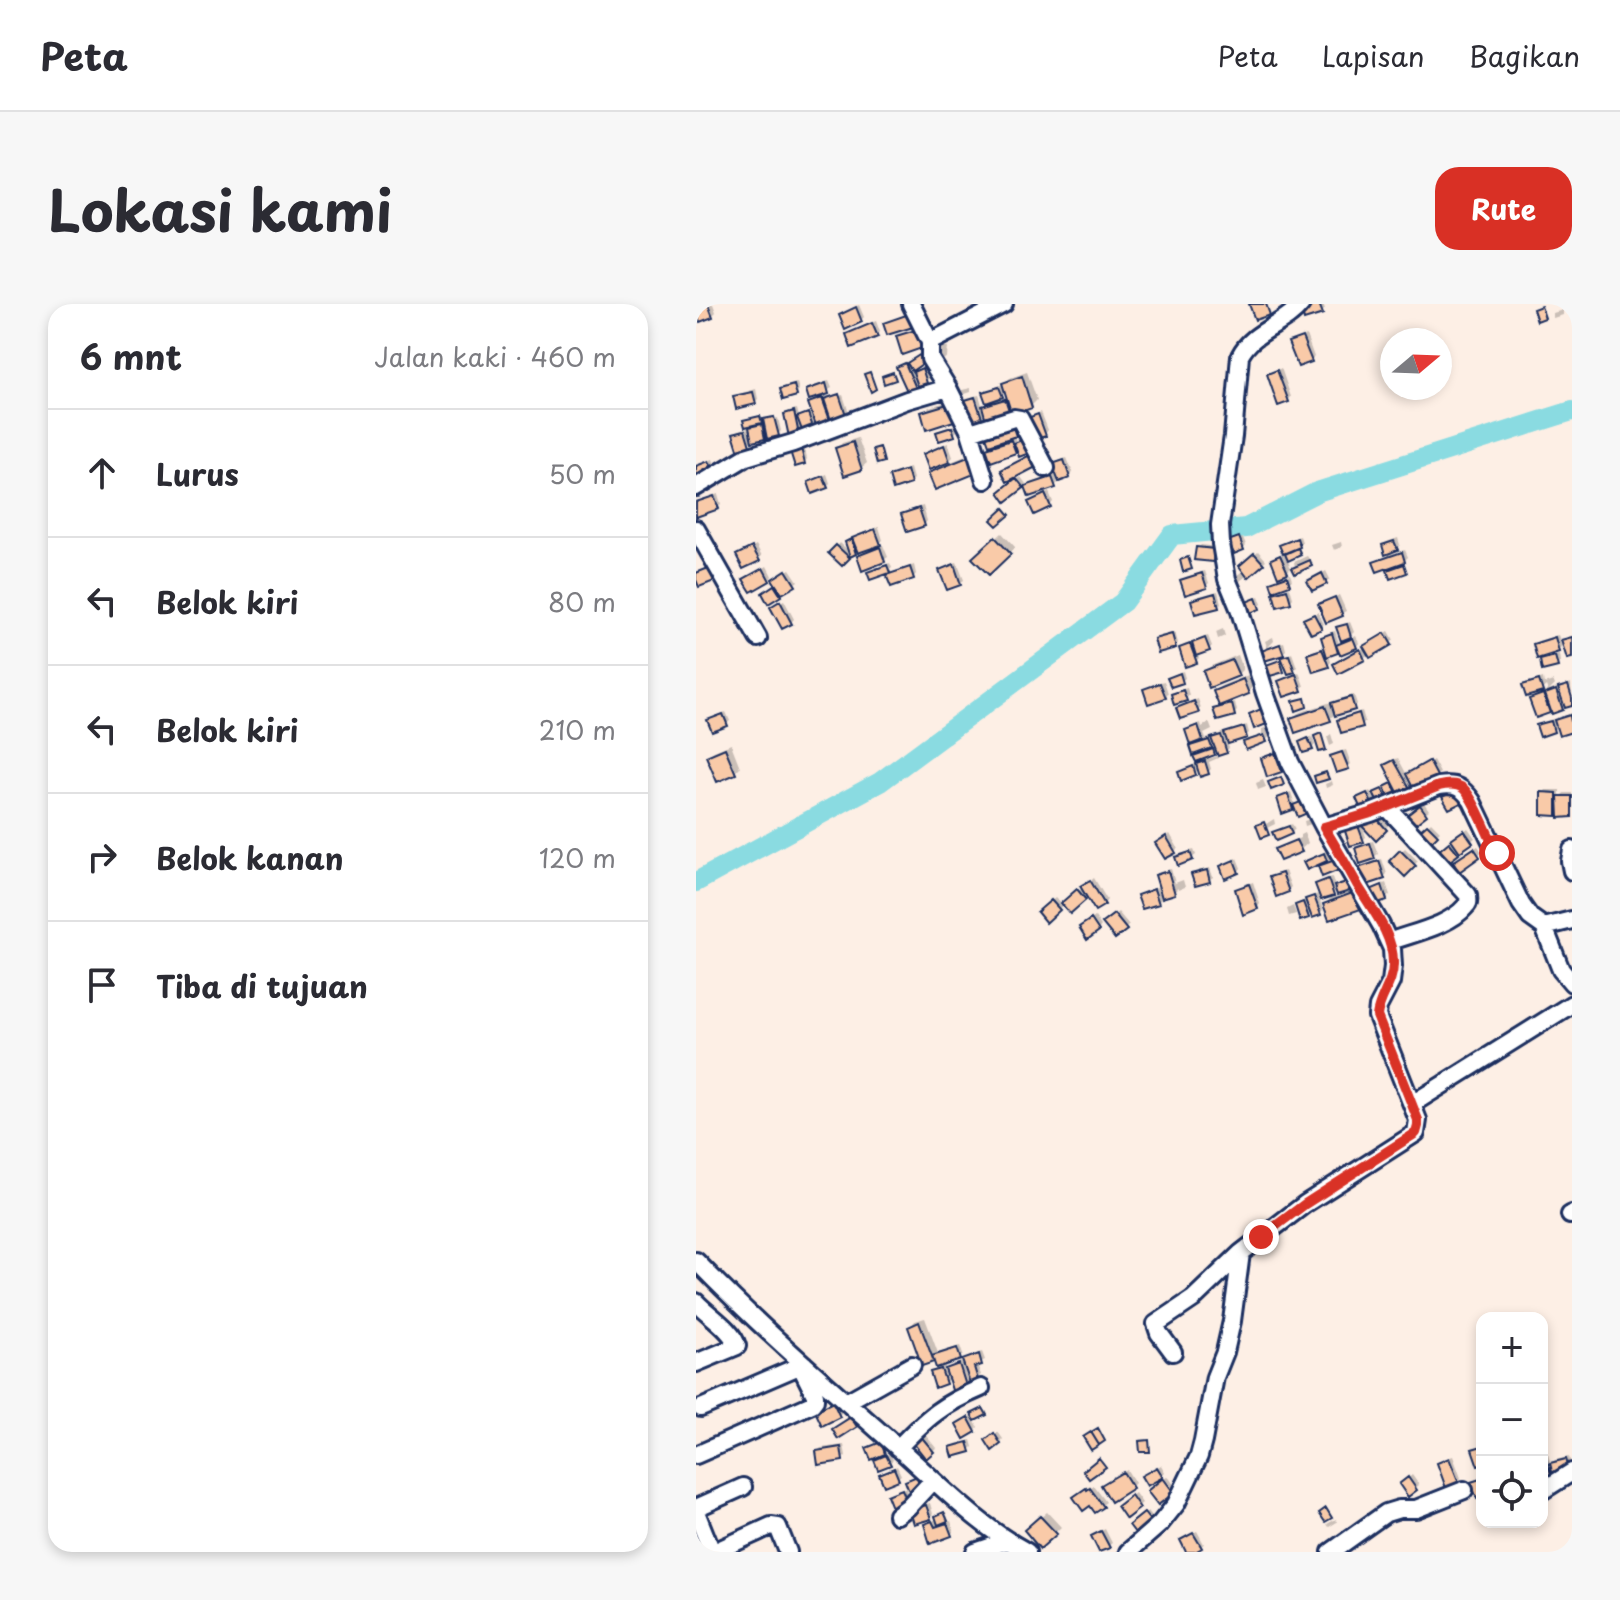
<!DOCTYPE html>
<html lang="id">
<meta charset="utf-8">
<style>
body{margin:0;font-family:"Playpen Sans",sans-serif;background:#f7f7f7;color:#2b2b33}
.controls{position:absolute;right:24px;bottom:24px;display:grid;overflow:hidden;border-radius:16px;box-shadow:0 4px 12px #0003}
.controls button{width:72px;height:72px;display:grid;place-items:center;padding:0;border:0;border-bottom:2px solid #e1e1e2;background:#fff;color:#2b2b33;font:40px sans-serif}
.compass{position:absolute;left:684px;top:24px;width:72px;height:72px;border-radius:50%;background:#fff;box-shadow:0 4px 12px #0003;rotate:71deg}
.stop{position:absolute;width:24px;height:24px;margin:-18px;border:6px solid #d93025;border-radius:50%;background:#fff}
.stop.end{background:#d93025;border-color:#fff;box-shadow:0 2px 8px #0008}
.list{margin:0;padding:0;list-style:none}
h2{display:flex;justify-content:space-between;align-items:center;height:104px;margin:0;padding:0 32px;font-size:34px}
h2 small{font-size:26px;font-weight:400;color:#7c7c81}
.list li{display:grid;grid-template-columns:52px 1fr auto;gap:24px;align-items:center;box-sizing:border-box;height:128px;padding:0 32px;border-top:2px solid #e1e1e2}
.list b{display:block;font-size:30px;white-space:nowrap}
.list em{font-size:26px;font-style:normal;color:#7c7c81}
.icon{flex:none;width:44px;height:44px;fill:none;stroke:currentColor;stroke-width:2;stroke-linecap:round;stroke-linejoin:round}
.map{position:relative;flex:none;width:876px;height:1248px;overflow:hidden;border-radius:24px}
header{display:flex;align-items:center;gap:48px;box-sizing:border-box;height:112px;padding:0 40px;background:#fff;border-bottom:2px solid #e1e1e2}
header strong{font-size:38px}
nav{display:flex;gap:44px;margin-inline-start:auto;font-size:28px}
.intro{display:flex;align-items:center;justify-content:space-between;box-sizing:border-box;height:192px;padding:0 48px}
h1{margin:0;font-size:56px}
.button{padding:20px 36px;border-radius:24px;background:#d93025;color:#fff;font-size:28px;font-weight:700}
main{display:flex;gap:48px;padding:0 48px}
aside{flex:1;background:#fff;border-radius:24px;box-shadow:0 4px 12px #0003}
.map>svg:first-child{display:block}
.shadow{fill:#0003;fill-rule:evenodd}
.lines{fill:none;stroke-linecap:round;stroke-linejoin:round}
.river{stroke:#8adbe1;stroke-width:20}
.building{fill:#f9caa8;stroke:#1b2f5e;stroke-width:2}
.minor-casing{stroke:#1b2f5e;stroke-width:22}
.minor{stroke:#fff;stroke-width:16}
.route{stroke:#d93025;stroke-width:10}
</style>
<header>
<strong>Peta</strong>
<nav><a>Peta</a><a>Lapisan</a><a>Bagikan</a></nav>
</header>
<div class="intro"><h1>Lokasi kami</h1><a class="button">Rute</a></div>
<main>
<aside>
<h2>6 mnt<small>Jalan kaki · 460 m</small></h2>
<ul class="list">
<li><svg class="icon" aria-label="ahead" viewBox="0 0 24 24"><path d="M12 20V5M6 11l6-6 6 6"/></svg><div><b>Lurus</b></div><em>50 m</em></li>
<li><svg class="icon" aria-label="left" viewBox="0 0 24 24"><path d="M17 20v-9H6M10 6l-5 5 5 5"/></svg><div><b>Belok kiri</b></div><em>80 m</em></li>
<li><svg class="icon" aria-label="left" viewBox="0 0 24 24"><path d="M17 20v-9H6M10 6l-5 5 5 5"/></svg><div><b>Belok kiri</b></div><em>210 m</em></li>
<li><svg class="icon" aria-label="right" viewBox="0 0 24 24"><path d="M7 20v-9h11M14 6l5 5-5 5"/></svg><div><b>Belok kanan</b></div><em>120 m</em></li>
<li><svg class="icon" aria-label="arrive" viewBox="0 0 24 24"><path d="M6 21V4h12l-3 4 3 4H6"/></svg><div><b>Tiba di tujuan</b></div></li>
</ul>
</aside>
<div class="map">
<svg width="876" height="1248" viewBox="0 0 876 1248">
<rect width="100%" height="100%" fill="#fdefe5"/>
<filter id="ink" filterUnits="userSpaceOnUse"><feTurbulence type="fractalNoise" baseFrequency=".0125" numOctaves="2"/><feDisplacementMap in="SourceGraphic" scale="16" xChannelSelector="R" yChannelSelector="G"/><feConvolveMatrix kernelMatrix="1 2 1 2 8 2 1 2 1" color-interpolation-filters="sRGB"/></filter>
<g filter="url(#ink)">
<path class="shadow" d="M1,0H17L20,8L16,12L0,1Z
M616,0H627L629,5L626,8L611,2Z
M163,1L168,13L165,16L145,11Z
M867,6V11L857,14V9Z
M180,17L184,28L181,31H152L156,27Z
M610,31L618,53L615,56L595,39Z
M243,42L252,43L251,53L247,56L239,55L240,45Z
M229,49L231,53L216,64L218,69L223,65L229,62L233,74L230,77L223,78L219,82L202,63L212,57L214,59Z
M585,64L595,93L592,97L573,71Z
M331,68L341,96L335,102L287,118L268,98L271,94L283,91L287,104L292,99L289,89L292,86L307,80L314,74ZM310,87L312,92L301,96Z
M133,77L136,84L128,89L131,96L147,91L153,109L150,112L134,118L122,119L116,124H107L102,129L90,110L93,107L101,105L103,113L107,110L117,106L115,99L123,91L112,86L115,83Z
M101,79L103,86L100,90L86,85L89,82Z
M275,84V88L266,91V86Z
M60,85L62,95L59,98L39,93L43,90Z
M261,95L265,109H227L233,103Z
M345,108L352,126L349,130L323,146L296,156L292,145L318,116L322,127L318,131L320,137L337,131L331,116Z
M65,112L66,118L70,115V117L82,114L85,127L82,130H72L68,134L56,136L52,140L40,130L43,126L53,124V126L61,118L50,116Z
M259,121L261,127L258,130L242,129L246,125Z
M143,122L147,130L143,134L129,139L126,131Z
M162,134L171,159L165,164L141,145L146,139Z
M252,139L257,153L250,160L282,147L288,161L234,169L244,160L229,150L233,147Z
M108,142L111,155L108,159L96,148Z
M371,154L377,169L373,172L361,177L362,179L359,182L334,191L331,181L332,182L335,179L362,169L359,160L362,157Z
M17,155L20,164L0,174V162Z
M214,164L217,175L214,178L195,172L198,169Z
M131,170L134,179L131,183L114,179L117,176Z
M325,173L330,180L327,183L309,185Z
M353,188L357,198L354,201L334,198Z
M22,190L25,200L22,203L0,211V198Z
M227,202L231,217L228,221L208,211L211,207Z
M183,223L187,236L178,245L187,241L192,253L188,256L163,253L172,243L162,245L146,259L135,249L144,239L155,249L152,237L161,231Z
M306,229L319,243L293,268L279,254Z
M546,231L550,241L547,245L535,238Z
M604,232L606,238L602,242L605,248L591,255L595,264L585,273L594,270L596,276L592,279H576L585,273L577,256L588,249L589,252L599,243L586,242L589,238Z
M702,234L704,241L695,250L709,246L712,253L709,256L707,250L703,252L706,259L704,261L706,260L709,268L693,267L701,259L679,258L683,255L692,252L688,242L691,238Z
M645,238L646,243L638,246L636,241Z
M60,241L66,252L62,255L46,248Z
M505,241L520,243L519,253L516,256L502,244Z
M562,247L570,256L544,277L540,272L548,266L545,262Z
M611,252L616,259L600,267L598,258Z
M261,258L268,276L264,279L245,266L249,263Z
M194,259L196,264L192,267L174,269L177,265Z
M218,261L220,270L217,274L193,272L196,269Z
M71,262L76,272L73,276L50,275Z
M94,265L102,277L98,280L83,290L72,286L82,280V272Z
M509,267L513,279L510,282L487,277L490,273Z
M630,267L634,275L617,285L613,277Z
M594,283L597,294L594,298L580,290L583,287Z
M522,287L525,299L522,302L497,297L500,293Z
M643,291L650,307L632,316L625,301Z
M563,292L566,300L563,303L547,301L551,297Z
M88,296L98,315L95,318L80,300Z
M622,308L628,320L624,323L610,315Z
M654,318L658,328L649,337L660,332L663,339L660,343L633,350L635,358L632,361L613,351L617,347L630,343L627,333L630,330L639,327L643,339L647,337L642,324Z
M527,325L529,332L522,335L520,328Z
M693,327L698,336L695,339L673,349L668,354L643,367L639,360L643,357L670,343L673,339Z
M479,328L482,339L479,342L460,336L464,332Z
M862,331L865,339L871,333L876,332V352L868,340L862,346L839,341L842,337Z
M512,332L516,342L512,346L501,349L503,354L500,357L485,345L488,341L497,338L498,339L501,336Z
M577,333L578,337L572,343L588,338L590,346L587,349L567,347L571,343L569,337Z
M596,349L601,363L594,370L591,362L587,366L572,362Z
M863,350L864,358L861,361L846,357L850,353Z
M542,351L547,365L542,370L509,368L515,362Z
M487,367L489,374L486,377L474,374L477,371Z
M603,368L608,382L605,385L584,377L588,374Z
M552,371L557,382L552,388L526,398L527,401L539,398L541,407L538,410L519,406L525,402L519,387L525,382Z
M847,374L848,380L857,377L859,381L853,387L863,383L864,385L875,379L876,400L841,412L835,395L844,387L828,382L832,379ZM850,382L852,387L840,391Z
M468,377L472,389L469,393L449,385L453,382Z
M491,384L493,391L490,395L477,390L481,387Z
M658,391L661,400L658,404L639,410L633,415H596L602,409L635,398L636,401L640,396Z
M502,395L505,404L501,407L482,405L486,401Z
M666,407L669,417L666,421L643,416L647,413Z
M30,408L34,417L30,420L14,416L17,413Z
M876,409V426L864,430L862,422L857,426L843,422L846,418L858,415L859,418L863,414Z
M513,418L516,426L508,430L510,435L516,433L517,435L521,431L528,428L529,432L534,427L551,421L553,429L550,432L531,438L533,444L530,447L522,446L512,455L522,452V454L513,458L515,465L512,468L504,464L499,469L484,468L487,465L500,460L501,462L510,452L501,455L492,426L495,423L505,419L506,423Z
M579,420V424L571,427L573,433L569,437L549,439L553,435L566,431V425Z
M635,430L638,440L634,442L631,433Z
M616,432L619,441L616,444L605,438Z
M35,440L44,463L39,468L12,452L18,447Z
M650,446L655,460L652,463L636,453L640,449Z
M582,447L588,463L585,466L567,454L570,451Z
M702,454L711,471L737,456L744,469L715,487L677,503L662,495L674,487L677,492L683,486L699,478L693,458Z
M567,476L570,483L562,486L560,479Z
M636,477L637,481L630,484L629,480Z
M850,486H864V493L868,489H876V511L865,505L860,510L847,489Z
M595,488L599,501L596,504L583,495L586,491Z
M728,499L733,506L717,519L716,509Z
M695,504L706,516L696,524L693,521L680,534L681,508L686,513Z
M621,513V518L609,522L608,517Z
M578,515L579,520L571,524L572,529L563,520L569,518L570,520Z
M665,517L670,533L667,536L650,524Z
M735,518L744,527L733,537L725,528Z
M596,520L599,525L595,529H579L582,526Z
M772,524L779,534L750,557L747,545Z
M608,529L612,539L604,546L584,543L604,534V531Z
M474,530L482,544L479,547L465,536Z
M677,537L682,550L678,553L665,557L661,544L665,541Z
M782,542L786,548L764,565L762,555Z
M709,544L722,557L709,570L696,557Z
M498,546L500,551L496,554H481L484,550Z
M639,546V550L633,551L635,557L645,553L627,570L623,559L609,558L613,555L631,547Z
M541,554L545,564L542,568L526,562L530,559Z
M686,555L691,570L688,573L664,564L668,561Z
M514,564L517,573L513,576L498,571L501,567Z
M475,565L479,579L487,576L489,583L482,586V584L478,588L465,592V595L462,598L443,591L447,588L464,582L461,572L464,568Z
M589,567L595,583L592,586L575,574L579,570Z
M636,573L639,583L643,579L660,574L662,580L655,587L665,584L670,597L664,603L629,600L635,594L643,592L641,586L637,590L622,591L627,606L624,609L616,608L612,612L601,601L615,593L624,589L621,581L625,577Z
M398,574L411,596L408,600L392,592L374,607L368,600L350,616L344,608L359,594L366,601Z
M557,578L564,600L561,604L541,586L544,583Z
M690,579L694,591L690,594L676,586L680,583Z
M597,602L600,610L593,612L591,605Z
M422,608L433,621L429,625L412,616Z
M399,613L405,622L402,626L389,620Z
M229,1014L242,1049L264,1042L267,1051L263,1054L248,1059L250,1066L254,1062L269,1057L272,1053L286,1048L289,1056L281,1060L285,1071L281,1074L273,1077V1080L270,1083L254,1074L249,1078L237,1069L243,1065L239,1054L237,1056L214,1023L219,1017Z
M141,1096L146,1108L143,1111L121,1107Z
M288,1104L291,1108L278,1116L282,1123L279,1127L262,1120Z
M227,1128L240,1144L230,1152L218,1136Z
M302,1128L307,1135L304,1139L294,1133Z
M275,1136L277,1143L274,1146L257,1143L260,1140Z
M148,1141L150,1152L146,1155L122,1147L125,1144Z
M194,1149L197,1156L193,1159L181,1157Z
M852,1150L855,1160L859,1156L873,1153L876,1163L857,1165L854,1169L846,1171V1152Z
M757,1152L765,1174L762,1177L743,1159L746,1156Z
M465,1161L469,1168L466,1171L451,1169Z
M201,1162L205,1171L201,1174L186,1171Z
M431,1166L439,1179L436,1182L411,1178Z
M224,1170L227,1177L224,1181L210,1186L214,1195L193,1192L197,1189L213,1182L211,1177Z
M716,1171L723,1181L713,1190L709,1177Z
M472,1172L480,1184L462,1198L457,1184Z
M394,1182L395,1184L398,1182L410,1198L400,1206L383,1189Z
M439,1189L446,1199L431,1212L426,1199Z
M234,1199L237,1210L234,1213L219,1204Z
M452,1207L457,1213L440,1227L436,1221Z
M250,1208L252,1214L247,1220L255,1217L258,1227L255,1230L230,1221L242,1214V1211Z
M351,1208L365,1223L345,1242L331,1226Z
M640,1215L641,1218L633,1223L631,1220Z
M409,1225L416,1239L412,1242L401,1229Z
M501,1227L508,1240L495,1248H492L489,1233Z"/>
<g class="lines">
<path class="river" d="M0,578L184,478L427,298L476,231L550,224L621,188L876,107"/>
</g>
<path class="building" d="M0,0H12L17,13L4,18L0,8Z
M553,0H570L574,11L559,16Z
M620,0H623L627,10L608,16L605,5Z
M845,2L849,14L841,17L837,5Z
M160,3L166,18L149,26L143,11Z
M213,10L217,23L191,31L187,19Z
M176,19L182,33L155,44L150,30Z
M223,25L229,43L206,51L200,32Z
M606,33L616,58L602,63L592,38Z
M225,50L229,58L216,67L211,59Z
M209,59L220,84L211,87L200,63Z
M226,64L231,79L222,82L217,68Z
M581,66L593,98L582,102L571,70Z
M174,68L180,85L175,88L168,70Z
M197,68L200,76L188,80L186,72Z
M326,72L336,104L316,111L306,79Z
M130,79L133,90L113,96L110,86Z
M98,81L101,92L87,96L84,85Z
M303,83L307,93L290,99L286,88Z
M57,88L60,100L40,105L37,92Z
M143,90L151,114L136,119L128,95Z
M279,93L288,120L275,124L266,97Z
M126,94L135,119L121,124L112,99Z
M309,95L315,112L291,120L286,102Z
M255,99L261,116L230,126L225,108Z
M98,107L103,131L93,133L88,110Z
M112,109L118,126L107,129L101,113Z
M342,110L350,132L337,136L329,115Z
M64,112L66,119L49,123L47,116Z
M78,113L83,132L71,135L67,115Z
M315,118L320,132L293,141L288,127Z
M66,120L69,135L56,138L53,123Z
M256,123L259,132L243,137L240,128Z
M49,126L54,142L42,145L37,129Z
M331,134L336,148L323,153L318,139Z
M315,136L320,149L295,158L290,144Z
M157,138L166,166L148,172L139,144Z
M248,141L254,158L233,166L227,150Z
M184,143L188,158L181,160L177,145Z
M105,144L109,160L99,163L94,147Z
M277,151L283,168L239,186L232,169Z
M334,151L340,163L311,178L305,166Z
M368,156L374,174L363,178L356,160Z
M13,157L18,169L0,176V162Z
M211,166L215,180L197,186L193,172Z
M127,172L132,184L116,190L112,178Z
M356,173L360,184L333,193L329,182Z
M320,174L328,184L310,198L303,188Z
M349,190L355,203L338,211L332,198Z
M18,192L23,205L0,213V198Z
M223,204L229,222L211,228L205,210Z
M308,204L314,211L301,222L295,216Z
M179,225L185,241L162,249L156,234Z
M299,233L315,250L293,271L276,254Z
M543,233L548,246L538,250L532,237Z
M601,234L604,243L587,250L583,241Z
M155,235L160,250L154,253L149,238Z
M698,237L702,246L689,251L686,241Z
M140,241L154,254L146,262L132,249Z
M56,243L64,257L47,265L40,251Z
M184,243L189,258L166,267L161,252Z
M500,243L518,245L517,258L498,256Z
M602,244L605,251L592,257L589,250Z
M706,248L709,258L681,268L677,258Z
M558,249L568,260L552,274L543,262Z
M584,251L592,269L582,273L575,255Z
M492,253L496,265L487,268L484,256Z
M614,256L616,262L599,270L596,264Z
M258,260L265,281L251,286L243,266Z
M708,260L711,269L694,275L691,266Z
M191,261L194,269L174,276L171,268Z
M15,263L21,276L3,283L0,276V269Z
M214,263L218,275L195,283L190,271Z
M67,264L74,277L55,288L47,275Z
M90,266L100,282L86,290L76,275Z
M506,269L511,284L489,291L484,276Z
M626,269L631,280L616,287L611,277Z
M591,272L594,281L577,287L574,278Z
M78,281L85,292L72,300L66,289Z
M591,285L595,299L581,303L577,289Z
M519,289L523,304L499,310L495,296Z
M639,293L647,312L630,319L622,300Z
M560,294L564,305L549,311L545,300Z
M84,297L96,320L86,325L74,303Z
M618,310L626,325L615,330L607,315Z
M651,320L655,333L645,337L640,323Z
M636,329L642,349L631,353L625,333Z
M689,329L696,341L674,354L667,342Z
M476,330L480,344L462,349L458,335Z
M859,333L863,348L841,355L837,340Z
M876,333V354L871,355L865,336Z
M509,334L514,347L500,352L496,339Z
M657,334L661,344L644,351L640,341Z
M494,340L501,359L489,363L483,344Z
M584,340L588,351L568,357L565,347Z
M626,345L633,363L617,368L611,350Z
M664,345L669,356L642,370L637,360Z
M593,351L599,368L592,370L585,353Z
M859,352L862,363L846,367L844,356Z
M536,356L543,372L513,384L507,367Z
M584,356L588,368L574,372L570,361Z
M484,369L487,379L475,383L471,374Z
M600,370L606,387L588,393L582,377Z
M547,375L553,390L523,402L517,387Z
M843,376L847,388L830,393L826,381Z
M464,379L470,394L452,400L447,385Z
M872,381L876,394V402L869,404L862,384Z
M487,386L491,397L478,401L475,390Z
M860,386L867,406L856,410L849,390Z
M847,390L854,409L840,414L833,395Z
M655,393L659,406L639,412L635,399Z
M609,394L611,403L600,407L597,397Z
M498,397L503,409L484,415L480,404Z
M536,400L539,412L521,417L517,405Z
M629,402L635,417L599,429L594,414Z
M570,403L576,418L558,425L553,410Z
M663,409L667,423L645,429L641,416Z
M27,410L32,422L16,428L11,416Z
M874,411L876,428L863,432L858,416Z
M855,417L858,428L844,433L840,421Z
M502,421L507,436L494,441L489,426Z
M548,423L551,434L532,440L528,429Z
M625,429L630,446L623,448L618,432Z
M525,431L531,449L522,452L515,434Z
M568,431L571,438L550,446L547,438Z
M612,434L617,446L607,449L603,438Z
M513,436L516,444L497,451L494,442Z
M29,444L40,470L21,478L10,452Z
M517,445L519,451L500,458L497,452Z
M646,448L653,465L640,469L634,452Z
M579,449L586,468L571,473L565,454Z
M698,456L716,488L705,494L688,461Z
M509,457L513,470L504,473L500,460Z
M733,457L742,474L718,486L710,470Z
M497,462L500,471L485,477L482,468Z
M630,468L633,475L620,479L618,472Z
M585,473L588,481L575,486L572,478Z
M696,479L703,494L695,498L688,483Z
M686,485L693,498L684,503L677,489Z
M758,487L765,499L753,505L746,493Z
M845,488L861,489V512L845,511Z
M671,489L678,504L667,510L660,494Z
M592,490L597,506L586,510L581,494Z
M862,492H876V513L863,514Z
M612,495L616,507L602,513L597,501Z
M724,501L731,511L717,522L710,512Z
M677,510L691,526L680,537L665,521Z
M568,518L573,531L565,534L560,521Z
M661,519L668,538L654,542L648,524Z
M731,520L742,531L733,540L722,528Z
M593,522L596,530L580,537L576,528Z
M768,526L777,539L764,548L755,535Z
M470,532L480,549L469,555L459,539Z
M600,536L606,548L584,557L578,545Z
M753,538L763,550L750,560L741,548Z
M674,539L679,555L664,560L659,544Z
M778,544L784,553L763,568L757,558Z
M704,546L720,562L709,573L693,557Z
M494,548L497,556L482,562L479,553Z
M628,549L631,557L611,566L607,558Z
M642,555L646,565L626,573L622,562Z
M538,556L543,569L529,575L524,562Z
M683,557L689,575L668,582L662,564Z
M511,566L514,578L499,582L495,570Z
M472,567L479,590L466,594L459,571Z
M586,569L593,588L580,593L573,573Z
M632,575L638,592L625,596L619,580Z
M394,576L409,601L399,607L384,582Z
M657,576L660,585L641,591L638,582Z
M553,580L562,605L547,611L539,585Z
M686,581L691,596L679,600L674,586Z
M381,585L390,596L374,610L365,599Z
M458,585L463,600L446,605L441,591Z
M659,588L665,605L633,616L627,600Z
M618,592L625,611L616,614L609,595Z
M355,596L364,606L350,619L341,608Z
M607,598L613,614L604,617L599,601Z
M418,610L431,626L419,635L406,619Z
M395,615L403,627L391,636L383,623Z
M223,1018L238,1058L226,1062L212,1023Z
M261,1044L265,1056L240,1064L236,1052Z
M283,1050L286,1061L278,1063L282,1076L274,1079L266,1056Z
M263,1060L271,1085L257,1089L249,1065Z
M245,1065L250,1080L239,1084L234,1068Z
M137,1098L144,1113L126,1122L119,1107Z
M287,1104L291,1111L279,1117L275,1110Z
M155,1113L161,1123L142,1135L136,1125Z
M272,1113L280,1128L268,1135L260,1120Z
M402,1124L409,1137L403,1141L395,1128Z
M395,1128L403,1141L395,1146L387,1133Z
M298,1129L305,1140L296,1147L289,1136Z
M223,1130L238,1148L230,1155L215,1136Z
M453,1136L454,1148H444L443,1137Z
M185,1138L189,1150L175,1156L170,1144Z
M272,1138L275,1148L257,1153L254,1143Z
M786,1142V1161L782,1162L776,1145Z
M145,1143L147,1157L122,1161L120,1147Z
M190,1151L195,1161L182,1166L178,1156Z
M849,1152L855,1170L846,1173V1153Z
M403,1154L410,1163L393,1175L387,1167Z
M753,1154L763,1179L750,1184L741,1159Z
M870,1155L874,1168L857,1172L854,1159Z
M461,1163L467,1173L451,1182L445,1172Z
M198,1164L203,1176L188,1182L183,1170Z
M427,1168L437,1184L415,1198L405,1181Z
M221,1172L225,1182L213,1187L209,1177Z
M712,1173L721,1186L712,1193L703,1180Z
M467,1174L478,1189L462,1201L451,1187Z
M784,1175L786,1193L781,1195L775,1178Z
M390,1184L391,1186L394,1184L408,1203L399,1209L394,1202L387,1207L377,1193Z
M206,1185L212,1200L197,1206L191,1191Z
M435,1191L444,1204L430,1215L421,1202Z
M230,1201L235,1215L218,1220L214,1207Z
M630,1204L636,1214L629,1218L623,1209Z
M248,1208L252,1217L242,1221L239,1212Z
M448,1209L455,1218L440,1230L433,1221Z
M344,1212L361,1230L344,1245L328,1226Z
M236,1217L239,1223L251,1219L256,1232L234,1240L228,1220Z
M405,1227L414,1244L403,1248L395,1232Z
M497,1229L506,1244L499,1248H490L484,1236Z"/>
<g class="lines">
<defs>
<path id="minor" d="M215,0L234,38V55L252,84
M234,38L308,0
M274,128L289,176
M0,183L50,153L97,139L211,96L252,84L274,128L318,114L324,115L350,164
M0,225L62,334
M691,503L772,591C772,597 774,599 769,603C753,622 716,629 693,638
M628,523L675,509L743,482C760,479 767,484 776,497L825,600L834,613L848,623L865,666L876,679
M876,546L874,557L876,567
M848,623L876,616
M716,800L876,700
M874,911L876,910
M0,957C63,1022 131,1081 198,1140C241,1178 281,1221 331,1248
M0,998C12,1011 37,1026 41,1042L0,1059
M477,1048L463,1029L460,1020L497,995L545,949
M150,1098L216,1061
M5,1104L108,1060
M202,1144C231,1113 247,1100 285,1084
M0,1151L116,1100L119,1096V1091L104,1061
M846,1187L876,1168
M0,1204L47,1183
M0,1208L16,1248
M201,1211L212,1203L237,1176
M18,1248L75,1222L82,1223L92,1248
M279,1248L311,1237
M432,1248L464,1220L480,1200L503,1152L507,1137L519,1073L529,1048L536,1017L545,949L609,900L720,829L722,816L681,712L682,703L695,678L697,662L696,645L685,621L628,523L594,458L569,389L543,304L531,275L525,240L524,221L537,132L544,52C557,26 588,22 605,0
M635,1248L690,1209L703,1205H720L768,1186"/>
</defs>
<use href="#minor" class="minor-casing"/>
<use href="#minor" class="minor"/>
</g>
</g>
<g class="lines" filter="url(#ink)">
<path class="route" d="M565,933L609,900L720,829L722,822V816L681,712C683,693 697,680 697,660C698,632 676,605 662,582C651,562 640,543 628,523L675,509L743,482C751,480 761,479 768,485C779,496 793,534 801,549"/>
</g>
</svg>
<div class="controls">
<button>+</button>
<button>−</button>
<button><svg class="icon" aria-label="locate" viewBox="0 0 24 24"><circle cx="12" cy="12" r="6"/><path d="M12 2v4M12 18v4M2 12h4M18 12h4"/></svg></button>
</div>
<svg class="compass" viewBox="-18 -18 36 36"><path d="M0-13l5 13h-10z" fill="#e53935"/><path d="M0 13l5-13h-10z" fill="#7c7c81"/></svg>
<div class="stop" style="left:801px;top:549px"></div>
<div class="stop end" style="left:565px;top:933px"></div>
</div>
</main>
